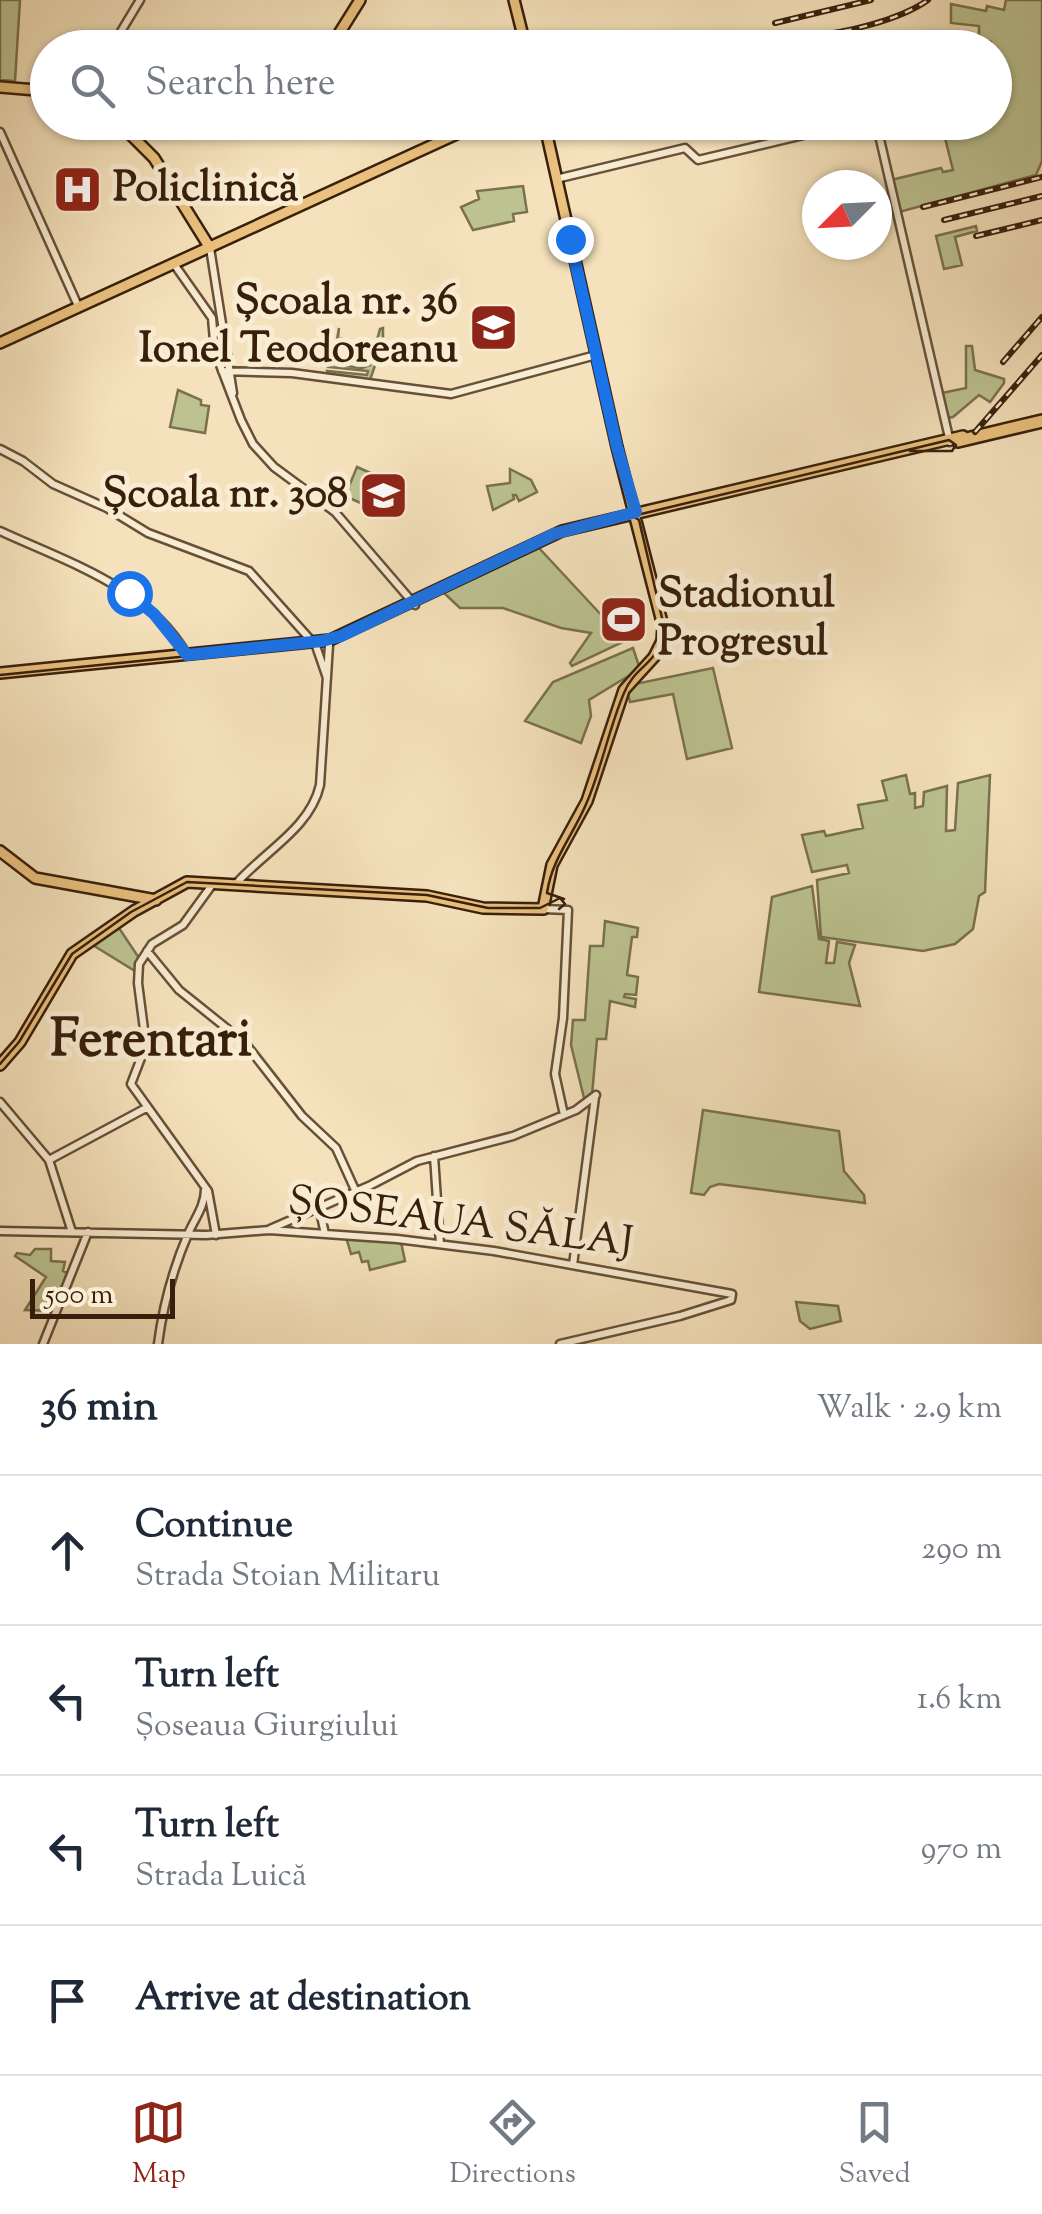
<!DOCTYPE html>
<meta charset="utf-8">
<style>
body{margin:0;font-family:"Sorts Mill Goudy",serif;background:#f6f6f7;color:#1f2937}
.compass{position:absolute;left:802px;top:170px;width:90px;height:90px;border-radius:50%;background:#fff;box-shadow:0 2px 8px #0004;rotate:246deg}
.scale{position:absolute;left:30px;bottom:25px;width:145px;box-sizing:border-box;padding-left:10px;border:5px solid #381f0b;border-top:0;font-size:28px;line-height:35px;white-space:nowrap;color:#381f0b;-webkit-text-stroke:8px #f8ecd3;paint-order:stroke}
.stop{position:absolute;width:30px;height:30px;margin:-22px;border:8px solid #1a73e8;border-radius:50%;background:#fff}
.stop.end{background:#1a73e8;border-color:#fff;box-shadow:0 2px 10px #0008}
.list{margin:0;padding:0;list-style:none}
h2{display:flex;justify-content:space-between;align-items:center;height:130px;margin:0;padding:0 40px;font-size:42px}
h2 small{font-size:32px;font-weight:400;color:#747a83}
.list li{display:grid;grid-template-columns:65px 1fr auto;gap:30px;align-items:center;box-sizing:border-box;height:150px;padding:0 40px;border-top:2px solid #e0e1e3}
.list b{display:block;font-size:38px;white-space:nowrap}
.list p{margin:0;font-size:32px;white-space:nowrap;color:#747a83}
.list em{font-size:32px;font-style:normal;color:#747a83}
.icon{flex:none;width:55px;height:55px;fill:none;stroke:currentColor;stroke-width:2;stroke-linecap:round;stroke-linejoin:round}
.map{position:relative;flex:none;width:1042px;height:1344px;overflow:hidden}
.search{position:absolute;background:#fff;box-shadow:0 2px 8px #0004;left:30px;right:30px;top:30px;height:110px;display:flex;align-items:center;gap:25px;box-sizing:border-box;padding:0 35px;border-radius:55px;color:#747a83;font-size:38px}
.sheet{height:730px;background:#fff}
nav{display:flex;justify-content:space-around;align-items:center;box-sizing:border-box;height:140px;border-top:2px solid #e0e1e3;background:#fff;font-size:28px;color:#747a83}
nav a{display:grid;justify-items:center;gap:5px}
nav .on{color:#8f2418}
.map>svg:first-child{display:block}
.green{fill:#bcc391;stroke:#7a714e;stroke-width:2.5}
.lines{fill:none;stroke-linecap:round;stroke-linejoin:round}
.minor-casing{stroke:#675037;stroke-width:11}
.major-casing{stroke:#381f0b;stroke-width:14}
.highway-casing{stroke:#381f0b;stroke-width:16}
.minor{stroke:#f8ecd3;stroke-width:6}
.major{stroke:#eac17e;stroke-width:9}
.highway{stroke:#eac17e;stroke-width:11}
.tram{stroke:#381f0b;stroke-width:2.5}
.rail-casing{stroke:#381f0b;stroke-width:6}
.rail{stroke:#f8ecd3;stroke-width:2.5;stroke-dasharray:8;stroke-linecap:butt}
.route{stroke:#1a73e8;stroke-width:12}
.labels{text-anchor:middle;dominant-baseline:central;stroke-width:10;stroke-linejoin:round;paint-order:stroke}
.poi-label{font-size:42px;font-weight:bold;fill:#381f0b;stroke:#f8ecd3;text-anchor:start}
.street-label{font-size:42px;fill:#381f0b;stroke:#f8ecd3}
.district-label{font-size:52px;font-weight:bold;fill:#381f0b;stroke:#f8ecd3}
</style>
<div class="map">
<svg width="1042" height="1344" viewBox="0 0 1042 1344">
<rect width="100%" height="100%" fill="#f5e2bc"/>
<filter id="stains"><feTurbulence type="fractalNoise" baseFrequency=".002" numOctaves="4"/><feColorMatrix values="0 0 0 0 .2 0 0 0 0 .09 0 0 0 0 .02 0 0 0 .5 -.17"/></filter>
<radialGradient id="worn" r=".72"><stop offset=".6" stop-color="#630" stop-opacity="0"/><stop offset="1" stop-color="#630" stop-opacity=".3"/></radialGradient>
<path class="green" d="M0,0H20L15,81L0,80Z
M1006,0H1042V161L1036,175L899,212L891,180L941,168L943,172L953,170L943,130L935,131L933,123L994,122V48L991,47V42L979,41V26L951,23V4L986,11L987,6L1004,10Z
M523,186L527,212L513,214L514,221L473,230L461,207L479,199L477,191Z
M976,226L977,231L955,237L962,265L944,269L936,236Z
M332,328L329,363H333L339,328L338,337L342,338L338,365L362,368L370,365L380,329L383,328V342L370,380L327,374V371L367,375L368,371L328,367Z
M966,346H972L975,370L1004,379V383L990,402L979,395L953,417L947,418L942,393L966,388Z
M178,390L201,400V405L209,406L205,433L170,427Z
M357,467L375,475L363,504L345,496Z
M510,469L531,480L537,492L519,501L516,495H513L514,499L493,510L487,486L510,483Z
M539,548L618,633L606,612L623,601L641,628L625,641L572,666L570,663L591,633L561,628L503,608H460L444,593Z
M633,648L640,669L589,700L591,716L581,743L525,721L553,682Z
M713,668L732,748L687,759L673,694L630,702L627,690L630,685Z
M906,775L910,794L915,793V808L923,806L924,792L947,786L946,831L955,830L958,783L990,775L985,892L979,896L973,929L955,944L923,951L821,937L817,880L849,873L847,865L812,872L802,835L824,831L826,836L863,828L858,805L887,800L882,781Z
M812,886L819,939L829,941L826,963H834L837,942L855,945L849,963L860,1006L759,992L772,897Z
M605,921L638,928L637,937H632L627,975L638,977L636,995L625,994L624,997L636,999L635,1007L610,1001L606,1039H597L592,1095L585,1102L571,1045L573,1020H585L590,946H603Z
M117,925L139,958L135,971L91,944Z
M703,1110L839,1131L844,1171L864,1195L865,1203L719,1184L710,1187L704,1195L691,1193Z
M346,1237L401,1242L405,1261L370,1270L368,1261L362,1262L359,1252L351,1254Z
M35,1249H51V1261L65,1262L63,1271L70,1274L55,1311L25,1310L46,1277L15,1256L17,1253L30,1255Z
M796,1302L838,1306L841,1321L810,1329L800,1321Z"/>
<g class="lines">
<defs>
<path id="minor" d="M111,48L140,0
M876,122L950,442
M0,132L79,308
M556,179L685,148L698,160L858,122
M210,248L233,393
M174,264L212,318L215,352L241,420L253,444L274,467L335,512L415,605
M222,371L292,373L451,394L596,355
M0,449L23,461L53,484L107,508L148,533L249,571L316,646L327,678
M0,531C67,562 148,587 187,655
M212,885L183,925L152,944L139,964L138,983L146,1045L131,1084L208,1191L216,1235
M235,885C263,852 310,829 320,785L329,645
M543,909L568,910L563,1018L555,1074L564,1115
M147,951L179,990L245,1043L302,1116L336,1148L356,1192
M0,1102L49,1160L72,1232
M434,1156L440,1244
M49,1160L146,1108
M319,1207L325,1234
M270,1229L371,1185L417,1161L513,1136L576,1110L596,1095
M0,1231L206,1235L269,1230L397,1239L494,1251L732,1294L731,1300L680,1316L560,1344
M573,1265L595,1097
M43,1344L88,1232
M158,1344C163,1306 173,1269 188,1234C195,1218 205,1206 205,1189"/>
<path id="major" d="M514,0L526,48
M330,48L360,0
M0,87L48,91
M118,122L154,158L210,248
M0,343L483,122
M0,673L330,640L562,531L963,436
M0,851L35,878L156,900
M0,1065L20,1042L72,954L134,911L187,882L427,896L483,908L543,909L552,865L587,801L624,690L654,657L662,641L663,626L617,447L544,122"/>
<path id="highway" d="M958,441L1042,421"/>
</defs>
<use href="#minor" class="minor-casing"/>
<use href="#major" class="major-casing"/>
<use href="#highway" class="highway-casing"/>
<use href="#minor" class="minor"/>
<use href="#major" class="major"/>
<use href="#highway" class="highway"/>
<path class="tram" d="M0,675L329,642L558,534L949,440L956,445L952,451H910
M564,899L547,893C552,858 574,834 587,802C602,767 609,728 624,693C636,662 665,664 663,622L639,520L631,515
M0,1064L19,1042L72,954L131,912L187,882L427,895L488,908H540L560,898L565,904L559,909"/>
<defs>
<path id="rail" d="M775,23L871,0
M734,48C760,33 782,39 810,36C845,33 900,20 928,0
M923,207L1042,177
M944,220L1042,196
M976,236L1042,220
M1003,362L1042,317
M975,432L1042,355"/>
</defs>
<use href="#rail" class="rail-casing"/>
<use href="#rail" class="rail"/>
</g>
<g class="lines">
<path class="route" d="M129,593L154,614L187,655L322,641L341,636L554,534L636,512L617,447L570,239"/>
</g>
<defs>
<symbol id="hospital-square" viewBox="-11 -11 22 22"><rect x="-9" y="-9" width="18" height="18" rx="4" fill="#8f2418" stroke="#f8ecd3"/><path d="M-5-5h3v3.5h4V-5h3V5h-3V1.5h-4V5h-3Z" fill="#fff"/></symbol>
<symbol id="university-square" viewBox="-11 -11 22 22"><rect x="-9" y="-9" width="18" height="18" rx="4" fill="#8f2418" stroke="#f8ecd3"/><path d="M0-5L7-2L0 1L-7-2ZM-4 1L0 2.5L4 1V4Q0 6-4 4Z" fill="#fff"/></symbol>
<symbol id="stadium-square" viewBox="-11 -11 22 22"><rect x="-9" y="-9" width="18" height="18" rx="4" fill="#8f2418" stroke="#f8ecd3"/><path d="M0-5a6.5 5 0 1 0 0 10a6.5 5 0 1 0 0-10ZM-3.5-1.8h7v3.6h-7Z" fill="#fff"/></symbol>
</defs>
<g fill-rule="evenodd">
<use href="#hospital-square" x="50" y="162" width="55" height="55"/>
<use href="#university-square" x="466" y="300" width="55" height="55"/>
<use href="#university-square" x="356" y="468" width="55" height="55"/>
<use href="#stadium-square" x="596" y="592" width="55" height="55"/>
</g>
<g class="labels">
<g class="poi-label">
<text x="113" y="190">Policlinică</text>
<text x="458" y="303" text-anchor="end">Școala nr. 36<tspan x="458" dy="48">Ionel Teodoreanu</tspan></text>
<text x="348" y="496" text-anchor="end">Școala nr. 308</text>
<text x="658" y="596">Stadionul<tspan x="658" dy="48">Progresul</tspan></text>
</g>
<g class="street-label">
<text transform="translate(460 1224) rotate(7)">ȘOSEAUA SĂLAJ</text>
</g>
<g class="district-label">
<text x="151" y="1042">Ferentari</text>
</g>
</g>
<rect width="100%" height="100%" filter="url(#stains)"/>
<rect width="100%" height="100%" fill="url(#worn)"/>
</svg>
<svg class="compass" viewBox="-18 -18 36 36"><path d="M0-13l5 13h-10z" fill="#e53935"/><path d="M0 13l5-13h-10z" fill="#747a83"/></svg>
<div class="scale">500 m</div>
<div class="stop" style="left:129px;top:593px"></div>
<div class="stop end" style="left:570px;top:239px"></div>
<div class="search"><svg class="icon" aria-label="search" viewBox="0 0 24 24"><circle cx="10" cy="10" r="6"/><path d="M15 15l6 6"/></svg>Search here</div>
</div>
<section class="sheet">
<h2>36 min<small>Walk · 2.9 km</small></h2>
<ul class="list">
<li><svg class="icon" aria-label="ahead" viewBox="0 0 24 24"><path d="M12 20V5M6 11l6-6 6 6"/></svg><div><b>Continue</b><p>Strada Stoian Militaru</p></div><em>290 m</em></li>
<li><svg class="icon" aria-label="left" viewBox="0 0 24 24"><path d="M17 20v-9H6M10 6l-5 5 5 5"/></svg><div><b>Turn left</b><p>Șoseaua Giurgiului</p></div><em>1.6 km</em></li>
<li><svg class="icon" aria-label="left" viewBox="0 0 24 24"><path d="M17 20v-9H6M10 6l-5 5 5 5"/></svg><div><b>Turn left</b><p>Strada Luică</p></div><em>970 m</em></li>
<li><svg class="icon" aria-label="arrive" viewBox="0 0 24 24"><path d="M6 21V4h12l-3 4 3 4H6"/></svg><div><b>Arrive at destination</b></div></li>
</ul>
</section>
<nav>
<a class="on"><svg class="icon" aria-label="map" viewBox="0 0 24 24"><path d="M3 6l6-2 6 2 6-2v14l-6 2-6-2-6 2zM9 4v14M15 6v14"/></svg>Map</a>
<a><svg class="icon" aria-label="directions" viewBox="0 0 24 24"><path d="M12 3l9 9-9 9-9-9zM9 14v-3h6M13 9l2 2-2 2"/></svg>Directions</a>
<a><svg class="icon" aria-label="saved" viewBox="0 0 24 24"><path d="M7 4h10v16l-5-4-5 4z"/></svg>Saved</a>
</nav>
